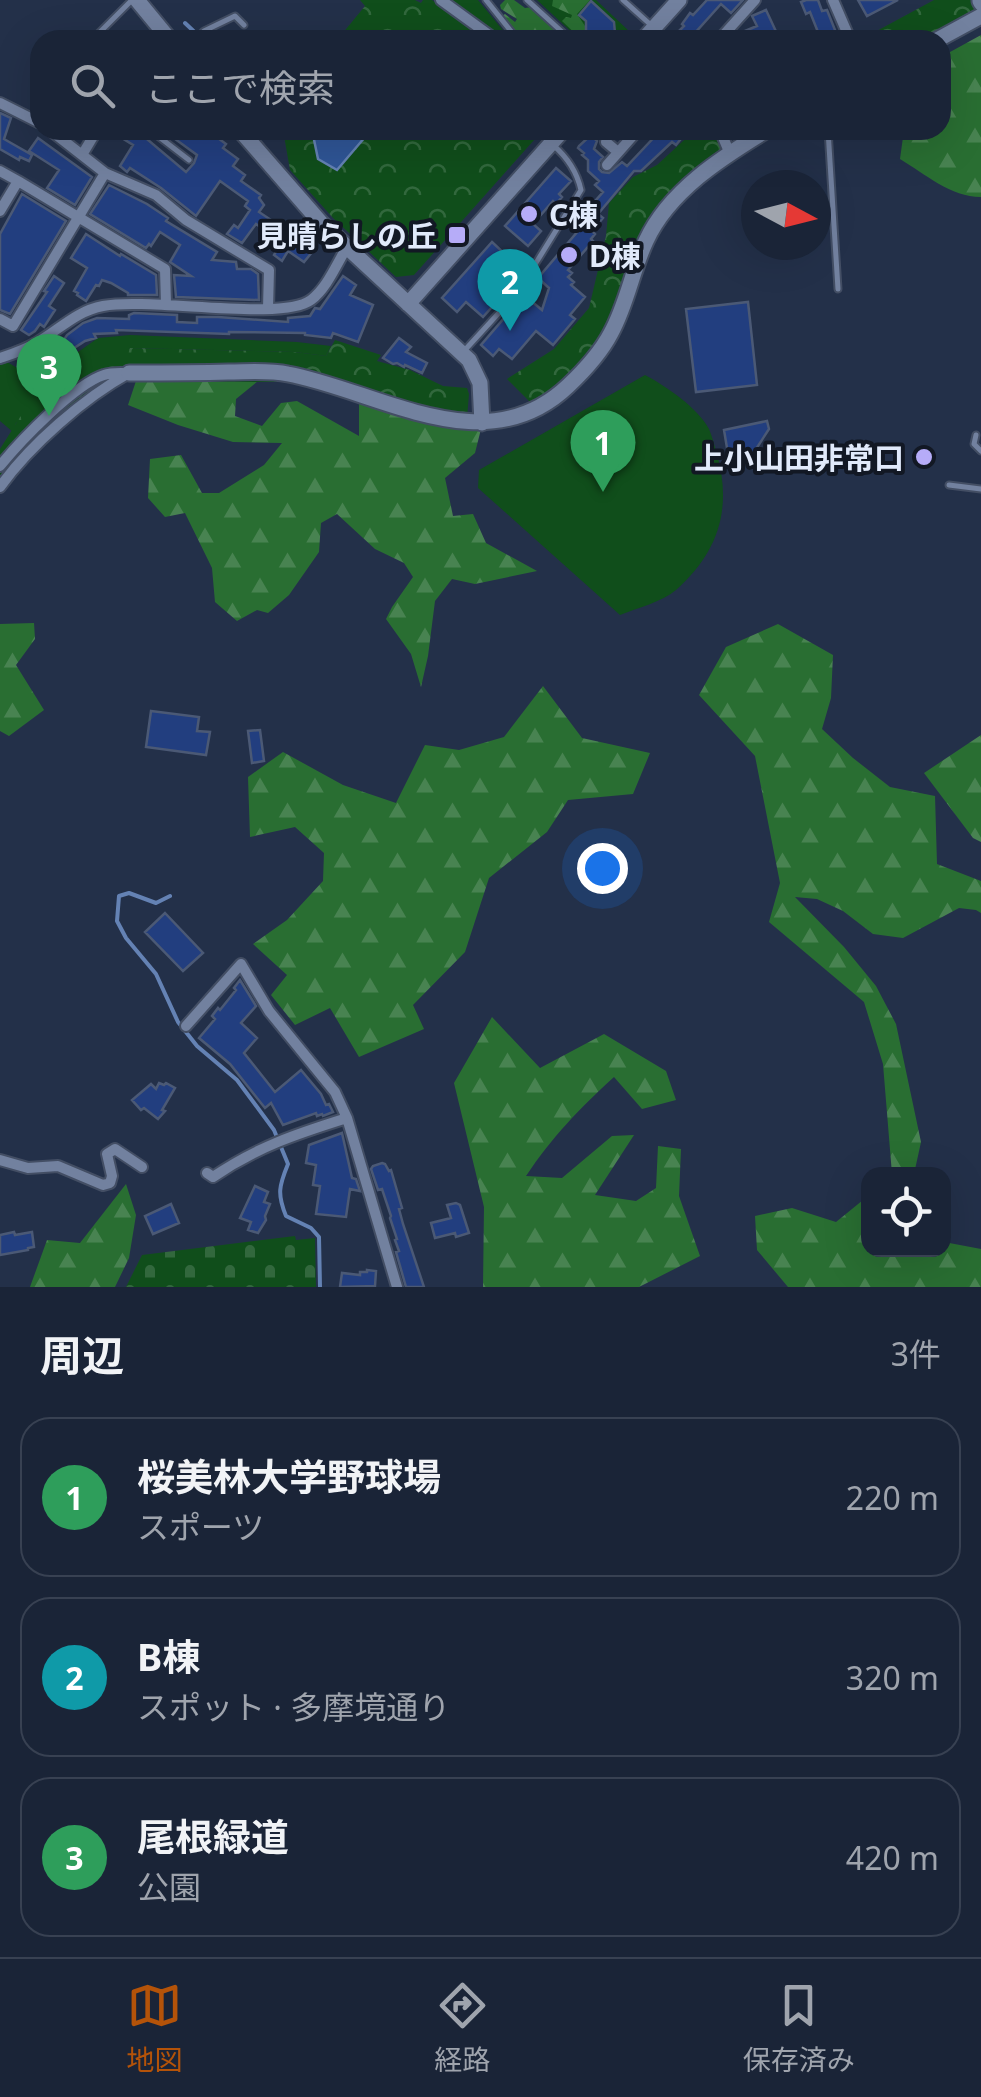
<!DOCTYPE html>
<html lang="ja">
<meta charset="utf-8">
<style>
body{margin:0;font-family:"Noto Sans","Noto Sans JP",sans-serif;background:#273042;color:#f1f3f6}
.controls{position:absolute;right:30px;bottom:30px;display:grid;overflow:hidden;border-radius:20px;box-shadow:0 10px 40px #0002}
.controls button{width:90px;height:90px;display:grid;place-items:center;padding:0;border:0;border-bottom:2px solid #384152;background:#1a2437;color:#f1f3f6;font:50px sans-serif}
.compass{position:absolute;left:741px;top:170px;width:90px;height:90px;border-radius:50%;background:#1a2437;box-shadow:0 10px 40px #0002;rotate:97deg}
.you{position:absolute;left:602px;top:868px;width:35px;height:35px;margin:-25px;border:8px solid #fff;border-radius:50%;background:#1a73e8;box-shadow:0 0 0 15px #1a73e833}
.badge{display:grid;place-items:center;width:65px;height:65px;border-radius:50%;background:#b45309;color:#fff;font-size:32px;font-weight:700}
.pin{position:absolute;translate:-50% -82px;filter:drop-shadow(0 2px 5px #0008)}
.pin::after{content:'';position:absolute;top:52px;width:35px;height:30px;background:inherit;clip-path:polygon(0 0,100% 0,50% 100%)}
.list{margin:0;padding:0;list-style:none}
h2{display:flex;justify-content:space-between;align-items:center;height:130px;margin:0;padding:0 40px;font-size:42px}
h2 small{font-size:32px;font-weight:400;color:#9fa4ad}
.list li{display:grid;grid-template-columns:65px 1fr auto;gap:30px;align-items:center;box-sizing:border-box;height:160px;margin:0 20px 20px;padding:0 20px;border:2px solid #384152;border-radius:30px}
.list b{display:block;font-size:38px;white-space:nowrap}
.list p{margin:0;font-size:32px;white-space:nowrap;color:#9fa4ad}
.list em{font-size:32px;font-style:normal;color:#9fa4ad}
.icon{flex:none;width:55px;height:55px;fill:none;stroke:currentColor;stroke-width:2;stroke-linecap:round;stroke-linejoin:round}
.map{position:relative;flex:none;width:981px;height:1287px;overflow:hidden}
.search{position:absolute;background:#1a2437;box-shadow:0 10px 40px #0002;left:30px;right:30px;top:30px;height:110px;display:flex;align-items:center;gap:25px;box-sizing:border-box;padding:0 35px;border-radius:30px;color:#9fa4ad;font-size:38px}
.sheet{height:670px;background:#1a2437}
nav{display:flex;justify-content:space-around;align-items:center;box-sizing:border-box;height:140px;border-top:2px solid #384152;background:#1a2437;font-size:28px;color:#9fa4ad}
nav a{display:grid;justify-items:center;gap:5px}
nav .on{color:#b45309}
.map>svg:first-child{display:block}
.grass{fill:#104e1b}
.forest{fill:url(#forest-firs)}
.cemetery{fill:url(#cemetery-stones)}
.park{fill:url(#park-crowns)}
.water{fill:#2f5596;stroke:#6482b4;stroke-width:2.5}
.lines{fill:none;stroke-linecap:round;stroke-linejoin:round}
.stream{stroke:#6482b4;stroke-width:4}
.building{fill:#223e7f;stroke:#4b5975;stroke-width:2.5}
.lane-casing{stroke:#434e64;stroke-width:9}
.street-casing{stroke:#434e64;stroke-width:14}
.secondary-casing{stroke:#434e64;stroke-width:19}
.lane{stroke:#72819f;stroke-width:5}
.street{stroke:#72819f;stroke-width:10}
.secondary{stroke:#72819f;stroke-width:15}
.poi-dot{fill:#b6acf8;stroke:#121824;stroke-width:4}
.labels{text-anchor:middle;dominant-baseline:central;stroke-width:8;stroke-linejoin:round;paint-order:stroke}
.poi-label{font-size:30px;font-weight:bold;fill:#e1eafb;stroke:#121824;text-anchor:start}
</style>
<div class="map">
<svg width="981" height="1287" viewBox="0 0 981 1287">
<defs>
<pattern id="forest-firs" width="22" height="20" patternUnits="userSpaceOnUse" patternTransform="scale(2.5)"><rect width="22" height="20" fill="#296e32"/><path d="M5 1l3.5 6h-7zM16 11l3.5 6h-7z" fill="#488351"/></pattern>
<pattern id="cemetery-stones" width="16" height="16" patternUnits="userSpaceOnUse" patternTransform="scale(2.5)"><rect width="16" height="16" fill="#104e1b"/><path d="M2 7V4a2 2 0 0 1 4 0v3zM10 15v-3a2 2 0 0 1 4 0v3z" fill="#32683d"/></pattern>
<pattern id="park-crowns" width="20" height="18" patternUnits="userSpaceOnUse" patternTransform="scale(2.5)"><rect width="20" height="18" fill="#104e1b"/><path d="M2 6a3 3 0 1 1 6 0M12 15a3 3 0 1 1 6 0" fill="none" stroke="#32683d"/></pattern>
</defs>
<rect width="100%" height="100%" fill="#233049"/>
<path class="grass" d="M451,0H478L511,40H505Z
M537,0H596L629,31L620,40H609L615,33L614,22L604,13H593L598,6L591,1L579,15L586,21V34L588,36L585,40H580Z
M130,335L297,342L331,346L326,356L295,352L130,348L16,423L13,432L0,421V364L7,362L38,380L98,338Z
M645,375C666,386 698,408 709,429C712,436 714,444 716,451C733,507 719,552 676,590C662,602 637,608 620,615L478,488L479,470Z"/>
<path class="forest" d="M505,0H514L525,8L532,7L563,38L562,40H523L502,16L505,14L515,22L517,19L501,9L500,5Z
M553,0H590L577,14L585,26V38L581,39L562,21L566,17L571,18L572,15L552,6Z
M981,35V197C951,197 925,174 900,159L904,130H941V57Z
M136,381H258L236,399L235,416L262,426L281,403L297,401L359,436V401C397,412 441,432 481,429L475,453L445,478L453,516L473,514L486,543L537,571L475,584L452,579L435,601L428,656L421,687L411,654L386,619L392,607L413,577L404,563L375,549L337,514L321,523L319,552L289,595L268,613L257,610L237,621L215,602L212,568L185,513L165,517L148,498L150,459L181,455L202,493H219L264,465L282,443L233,442L178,425L128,405Z
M34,623L35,639L16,665L44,710L9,736L0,731V624Z
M778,624L833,655L831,698L822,729L853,758L890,787L935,796L937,864L981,881V913L976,910L959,908L903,938L873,934L843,911L817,899L795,897L844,947L876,986L896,1024L921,1142L914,1174H892L883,1064L864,1002L769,922L780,883L755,756L699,695L726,647Z
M543,686L582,738L650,753L633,794L568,800L547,832L489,878L465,952L413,1005L424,1029L359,1057L330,1008L295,1025L271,995L287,975L253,944L287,920L323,881L324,853L295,827L250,837L248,777L283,752L343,785L396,803L425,745L459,750L504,737Z
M981,735V842L973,838L924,773Z
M492,1017L540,1068L604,1034L666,1071L676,1100L642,1109L614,1077C578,1110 553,1136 526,1176L562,1178L612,1136L634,1135L595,1195L636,1201L656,1188L658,1146L681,1149L679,1196L700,1256L639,1287H483L484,1207L454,1083Z
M126,1184L136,1215L129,1258L115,1287H30L47,1240L80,1243Z
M868,1196V1250H944V1242L981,1249V1287H788L757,1250L755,1216L792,1208L836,1222Z"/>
<path class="cemetery" d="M295,1236L296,1240L315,1238L316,1287H126L142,1255Z"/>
<path class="park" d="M360,0H415L421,3L423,0H432L486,40H337L365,6Z
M934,0H972L978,5L977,14L928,40H860Z
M283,130H543L414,275L396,277L333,218L290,170Z
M695,130H715L724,149C695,171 666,192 646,224C632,246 626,272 618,297C601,347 575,375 531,403L507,379L554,349L589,308L606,236L609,203L633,177L657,165Z
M335,340L381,355L377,361L410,370L443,386L467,388L469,394L467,418L303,382H125C110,389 98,399 86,409C54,435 25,461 0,493V449L22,414L91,360L130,348L295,352L326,356Z"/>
<path class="water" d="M312,130H371L337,170L318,159Z"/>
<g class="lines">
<path class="stream" d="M185,23L203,40
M170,896L156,903L129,893L119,896L117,921L126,938L156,974L178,1022L197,1046L237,1080L274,1130L288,1164C279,1186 277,1194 286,1216L311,1228L319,1237L320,1287"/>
</g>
<path class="building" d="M707,0H743L731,13L721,4L695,33L703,40H670L684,26L682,24L690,13L693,15Z
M806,0H818L822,11L827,10L839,40H798L818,32L810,12L806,14L801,2Z
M858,0H898L867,16Z
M591,1L614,22L615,33L609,40H593L586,34V21L579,15Z
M766,10L780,40H731L735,35L757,26L752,16Z
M0,113L11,118L4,139L32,155L29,161L20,157L19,160L0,149Z
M109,130H133L141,134L186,172L194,163L197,155L171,136L175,130H207L226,144L223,148L238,159L233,166L245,175L241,181L261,195L259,198L264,205L259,212L286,230L288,228L299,236L297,239L313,251L304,262L288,251L282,261L274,255L277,250L274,248L279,240L256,224L242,243L227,234L234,225L238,228L250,210L245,206L248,201L220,181L196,216L161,188L130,168L127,172L120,166L133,145Z
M661,130H688L676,145L672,142L641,171H634L598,214L603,218L592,231L595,234L591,239L593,241L568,270L572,273L568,277L574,282L571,285L585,297L570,315L575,319L553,345L536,331L512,359L499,349L493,356L481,345L524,295L542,310L549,288L538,278L578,231L573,226L603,192L595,185L599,181L588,171V160L582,155L584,153L578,148L579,146L591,135L597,141L594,149L603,157L599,162V169L602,172L609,173L622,162L627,166Z
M38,138L92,177L75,205L47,188L59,170L29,151Z
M556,168L571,181L559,194L562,197L556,204L553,201L533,224L541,231L528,246L505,226Z
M109,185L147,204L168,218L166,221L217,252L212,260L236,262L237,269H251L258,274L259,300L176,297L174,275L191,276L170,262L180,245L160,232L151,246L149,244L146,248L90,214Z
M22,194L66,221L10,314L0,310V234Z
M86,234L120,256L121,254L156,275L157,295H128V293L111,283L102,280L99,286L96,285L86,301L77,295L78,293L74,291L87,268L71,258Z
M492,242L507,256L500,264L517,279L483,317L466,302L457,312L442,298Z
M54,276L64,283L49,306L55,310L44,327L40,324L35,331L29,335L21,330L47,292L44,291Z
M343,276L356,285L350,295L373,305L358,342L333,333L331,338L305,335V333L229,332V334L116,330L117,333L94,334L96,338L85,341L62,356L35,377L24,363L39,352L42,356L63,341L67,335L83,323L97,318L129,319V315L134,313L177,315V322L197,323V317H218L288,322V318L310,316L315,308L320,309Z
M748,302L757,385L696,392L686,309Z
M399,338L411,347L406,352L427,363L422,373L405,365L404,367L397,363L393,364L383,358Z
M767,421L769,429L747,463L730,466L724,430Z
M151,711L199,717L197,731L210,732L206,755L146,747Z
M260,730L264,761L252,763L248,731Z
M165,913L203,953L183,971L145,932Z
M240,980L256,1006L241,1023L257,1038L244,1053L275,1092L301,1070L321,1094L326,1105L329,1104L333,1112L323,1116L322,1114L317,1116L316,1113L283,1125L271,1103L265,1108L230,1064L199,1038L215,1019L212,1016L218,1008L220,1010L236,990L234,988Z
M159,1083L164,1085L166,1083L175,1088L162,1110L165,1111L158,1119L144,1108L141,1110L132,1100L151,1084L156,1089Z
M342,1133L352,1178L356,1179L360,1191L350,1189L346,1217L316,1214L320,1186L313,1185L316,1165L306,1163L309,1145Z
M382,1163L385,1164L389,1171L391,1170L402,1208L399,1209L403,1224L424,1287H406L396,1252L399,1251L395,1240L397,1239L390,1218L391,1216L382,1189L378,1190L371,1169L373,1166Z
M255,1186L268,1192L264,1202L270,1204L265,1216L266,1220L258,1233L248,1230L251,1222L240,1218Z
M456,1203L460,1205L469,1233L456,1237L455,1233L435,1238L431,1223L451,1218L447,1205Z
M171,1204L179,1223L153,1234L145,1216Z
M14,1232L15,1235L32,1232L34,1247L28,1248V1250L0,1255V1235Z
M367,1270L376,1271L375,1286L340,1287L342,1273L360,1275V1272H367Z"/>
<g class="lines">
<defs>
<path id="lane" d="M486,0L518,40
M527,0L571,40
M623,0L652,26
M92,40L132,0
M195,40L204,31L235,16L244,25
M150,130L189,160
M828,130L838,289
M464,351L518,292L581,190C577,172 567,157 553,145
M976,435L974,444L981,451
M949,485L981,489"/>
<path id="street" d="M441,0L496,40
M833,0L849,37L848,40
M719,40L755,0
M0,103L40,123
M50,130L105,173L156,195L186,220L269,270L268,308
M720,130L730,154
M606,142L618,152
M82,155L97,130
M607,165L638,130
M0,171L18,181
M0,211L18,181L165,269L166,304
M0,319L13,326L105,173
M0,358C12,354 25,350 36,343C59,330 76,311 103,306C150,297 281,322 311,300C327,288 336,265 346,249
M0,466C20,441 75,384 104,375C112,372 120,373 129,373
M0,487C30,445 84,398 129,373
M186,1026L241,964L269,1011L335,1092L347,1118L397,1287
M0,1160L28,1168L58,1166L103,1185L110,1183L112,1176L107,1154L115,1149L142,1167
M207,1173L213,1177C257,1147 296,1134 347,1118"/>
<path id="secondary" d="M137,0L170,40
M980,1L981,3
M643,40L679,0
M937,40L981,16
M240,130L321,223L469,360L480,383L482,423
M408,304L563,130
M129,373C162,373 195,373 228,372C248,372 269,370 288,374C379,391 485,465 568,386C585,370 600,354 611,333C627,304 632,271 646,241C669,191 721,158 767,130"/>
</defs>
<use href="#lane" class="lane-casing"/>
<use href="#street" class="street-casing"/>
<use href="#secondary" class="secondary-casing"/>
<use href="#lane" class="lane"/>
<use href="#street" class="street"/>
<use href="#secondary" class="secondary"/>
</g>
<g class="poi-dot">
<circle cx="529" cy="214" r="10"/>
<rect x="447" y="225" width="20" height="20" rx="5"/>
<circle cx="569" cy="255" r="10"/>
<circle cx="924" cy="457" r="10"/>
</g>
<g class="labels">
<g class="poi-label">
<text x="549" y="214">C棟</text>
<text x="437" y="235" text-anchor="end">見晴らしの丘</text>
<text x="589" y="255">D棟</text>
<text x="904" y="457" text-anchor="end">上小山田非常口</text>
</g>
</g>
</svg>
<div class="controls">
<button><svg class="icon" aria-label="locate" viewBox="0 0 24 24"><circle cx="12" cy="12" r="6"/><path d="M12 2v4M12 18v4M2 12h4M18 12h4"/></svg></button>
</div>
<svg class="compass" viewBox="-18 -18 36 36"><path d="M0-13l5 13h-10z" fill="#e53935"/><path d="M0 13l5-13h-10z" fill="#9fa4ad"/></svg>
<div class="you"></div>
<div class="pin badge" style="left:603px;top:492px;background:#2e9e5b">1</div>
<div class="pin badge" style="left:510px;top:331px;background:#0f9aa8">2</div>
<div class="pin badge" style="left:49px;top:416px;background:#2e9e5b">3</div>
<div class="search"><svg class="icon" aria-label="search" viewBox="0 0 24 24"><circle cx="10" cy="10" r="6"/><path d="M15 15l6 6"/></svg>ここで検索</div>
</div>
<section class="sheet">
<h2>周辺<small>3件</small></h2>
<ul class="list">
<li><span class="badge" style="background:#2e9e5b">1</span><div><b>桜美林大学野球場</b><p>スポーツ</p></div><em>220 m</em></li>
<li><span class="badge" style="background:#0f9aa8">2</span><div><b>B棟</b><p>スポット · 多摩境通り</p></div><em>320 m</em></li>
<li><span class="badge" style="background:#2e9e5b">3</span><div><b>尾根緑道</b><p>公園</p></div><em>420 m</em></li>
</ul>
</section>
<nav>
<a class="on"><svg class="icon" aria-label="map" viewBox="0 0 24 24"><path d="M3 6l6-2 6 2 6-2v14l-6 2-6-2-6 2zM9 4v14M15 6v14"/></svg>地図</a>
<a><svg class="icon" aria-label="directions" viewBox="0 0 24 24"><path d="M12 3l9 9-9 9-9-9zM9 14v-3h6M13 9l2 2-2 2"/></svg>経路</a>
<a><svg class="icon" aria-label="saved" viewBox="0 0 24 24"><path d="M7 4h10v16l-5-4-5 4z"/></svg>保存済み</a>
</nav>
